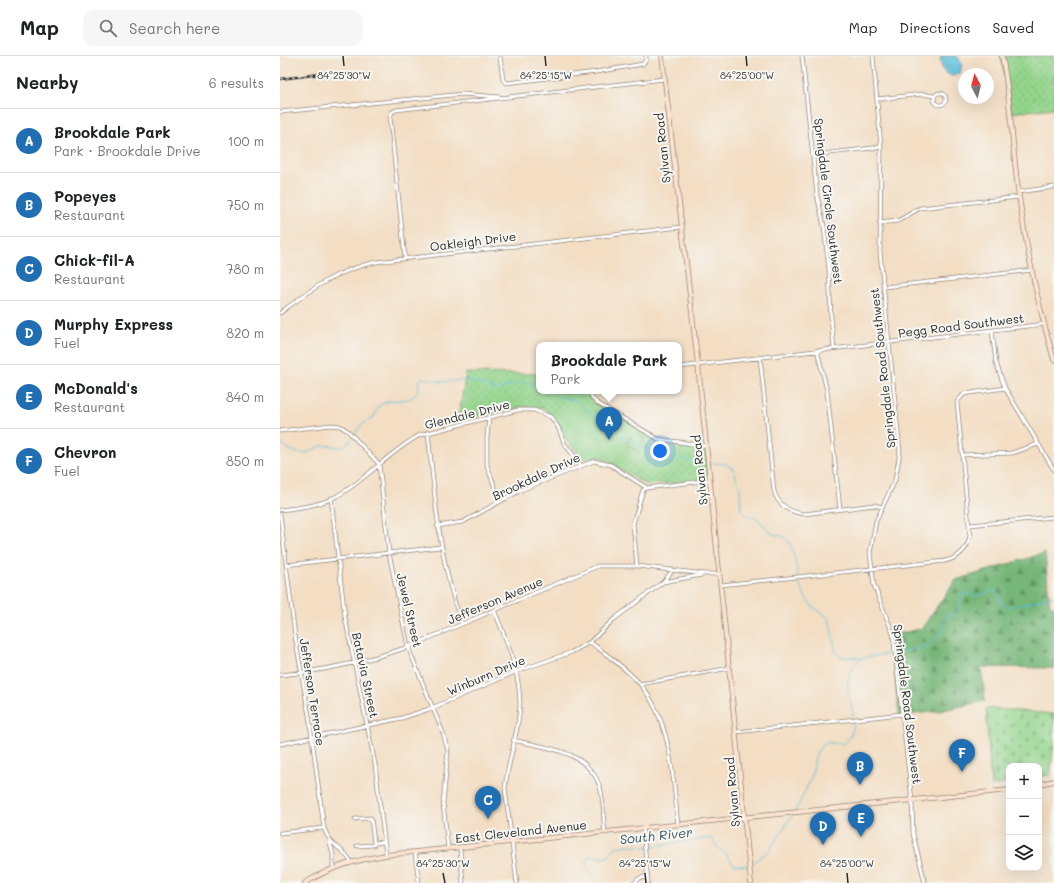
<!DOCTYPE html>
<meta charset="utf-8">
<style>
body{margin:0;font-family:Mali,sans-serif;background:#f6f6f6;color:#202124}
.controls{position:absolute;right:12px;bottom:12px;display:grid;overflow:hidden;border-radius:8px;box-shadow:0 4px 16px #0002}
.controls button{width:36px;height:36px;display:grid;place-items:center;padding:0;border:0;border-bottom:1px solid #e0e0e0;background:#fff;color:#202124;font:20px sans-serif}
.compass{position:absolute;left:678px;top:12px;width:36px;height:36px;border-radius:50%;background:#fff;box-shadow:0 4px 16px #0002;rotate:353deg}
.you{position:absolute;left:380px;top:395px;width:14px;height:14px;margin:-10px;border:3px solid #fff;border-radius:50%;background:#1a73e8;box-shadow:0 0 0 6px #1a73e833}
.badge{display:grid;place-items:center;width:26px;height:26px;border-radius:50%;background:#1f6fb2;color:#fff;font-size:13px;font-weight:700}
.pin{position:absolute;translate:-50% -33px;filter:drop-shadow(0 1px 2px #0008)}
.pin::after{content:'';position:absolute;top:21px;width:14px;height:12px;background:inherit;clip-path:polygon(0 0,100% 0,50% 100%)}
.popup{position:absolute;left:256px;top:286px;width:146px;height:52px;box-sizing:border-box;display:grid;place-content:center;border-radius:8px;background:#fff;filter:drop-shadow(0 1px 3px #0005);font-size:13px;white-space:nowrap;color:#757577}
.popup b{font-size:15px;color:#202124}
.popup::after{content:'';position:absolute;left:50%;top:100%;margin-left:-8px;border:8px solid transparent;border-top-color:#fff}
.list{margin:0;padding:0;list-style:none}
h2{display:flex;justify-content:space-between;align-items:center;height:52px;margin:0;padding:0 16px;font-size:17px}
h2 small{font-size:13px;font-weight:400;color:#757577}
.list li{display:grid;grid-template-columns:26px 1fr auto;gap:12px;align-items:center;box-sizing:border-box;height:64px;padding:0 16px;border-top:1px solid #e0e0e0}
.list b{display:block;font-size:15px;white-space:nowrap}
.list p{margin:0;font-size:13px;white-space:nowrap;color:#757577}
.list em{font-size:13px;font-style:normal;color:#757577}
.icon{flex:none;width:22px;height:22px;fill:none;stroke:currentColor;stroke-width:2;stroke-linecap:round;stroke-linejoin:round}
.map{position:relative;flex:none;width:774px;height:827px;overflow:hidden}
header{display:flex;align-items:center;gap:24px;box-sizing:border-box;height:56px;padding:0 20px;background:#fff;border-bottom:1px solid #e0e0e0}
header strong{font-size:19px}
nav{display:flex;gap:22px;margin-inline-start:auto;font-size:14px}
.search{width:280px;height:36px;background:#f6f6f6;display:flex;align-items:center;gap:10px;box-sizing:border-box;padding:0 14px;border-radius:12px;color:#757577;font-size:15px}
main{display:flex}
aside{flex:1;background:#fff}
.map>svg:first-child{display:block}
.green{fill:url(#green-dots);stroke:#5f805b}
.forest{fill:url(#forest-firs);stroke:#507051}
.cemetery{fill:url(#cemetery-stones);stroke:#5f805b}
.pitch{fill:#93d48b;stroke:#5f805b}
.water{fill:url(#water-ripples);stroke:#447682}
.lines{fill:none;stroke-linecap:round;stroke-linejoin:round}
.stream{stroke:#5cc0da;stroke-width:1}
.street-casing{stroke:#8f8478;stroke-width:4.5}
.secondary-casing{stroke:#8f8478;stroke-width:5.5}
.street{stroke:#fff;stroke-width:3}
.secondary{stroke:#fde4d1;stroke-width:4}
.rail-casing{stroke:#2b2b2b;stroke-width:2.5}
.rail{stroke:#f6f6f2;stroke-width:1;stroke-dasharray:3;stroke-linecap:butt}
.ticks{fill:none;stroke:#2b2b2b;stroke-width:1.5}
.labels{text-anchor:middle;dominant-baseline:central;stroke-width:4;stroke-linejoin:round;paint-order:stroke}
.street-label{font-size:12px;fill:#2b2b2b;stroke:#f6f6f2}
.water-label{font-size:13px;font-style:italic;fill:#3a5860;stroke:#f6f6f2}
.ticks-label{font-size:10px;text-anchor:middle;fill:#2b2b2b;stroke:#f6f6f2;stroke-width:4;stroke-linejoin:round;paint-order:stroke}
</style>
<header>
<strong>Map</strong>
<div class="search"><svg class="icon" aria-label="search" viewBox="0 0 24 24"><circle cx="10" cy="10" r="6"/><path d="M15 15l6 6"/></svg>Search here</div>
<nav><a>Map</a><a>Directions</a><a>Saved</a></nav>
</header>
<main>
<aside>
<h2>Nearby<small>6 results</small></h2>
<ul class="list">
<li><span class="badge">A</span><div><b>Brookdale Park</b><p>Park · Brookdale Drive</p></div><em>100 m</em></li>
<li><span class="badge">B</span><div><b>Popeyes</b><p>Restaurant</p></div><em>750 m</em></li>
<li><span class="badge">C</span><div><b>Chick-fil-A</b><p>Restaurant</p></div><em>780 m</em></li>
<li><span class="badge">D</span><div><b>Murphy Express</b><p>Fuel</p></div><em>820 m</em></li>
<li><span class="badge">E</span><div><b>McDonald's</b><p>Restaurant</p></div><em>840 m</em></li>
<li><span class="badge">F</span><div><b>Chevron</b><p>Fuel</p></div><em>850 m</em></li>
</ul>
</aside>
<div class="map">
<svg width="774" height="827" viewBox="0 0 774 827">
<defs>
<pattern id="green-dots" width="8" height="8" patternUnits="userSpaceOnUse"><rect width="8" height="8" fill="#93d48b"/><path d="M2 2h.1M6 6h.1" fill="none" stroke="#7fb678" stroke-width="1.8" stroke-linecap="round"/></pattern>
<pattern id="forest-firs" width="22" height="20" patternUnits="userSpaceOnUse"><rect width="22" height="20" fill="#76b677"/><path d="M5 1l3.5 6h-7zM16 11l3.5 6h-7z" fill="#619462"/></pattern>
<pattern id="cemetery-stones" width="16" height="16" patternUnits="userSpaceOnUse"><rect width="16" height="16" fill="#93d48b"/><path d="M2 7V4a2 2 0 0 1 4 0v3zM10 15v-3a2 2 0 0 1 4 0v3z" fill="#7fb678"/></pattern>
<pattern id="water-ripples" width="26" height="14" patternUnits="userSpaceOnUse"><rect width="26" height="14" fill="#5cc0da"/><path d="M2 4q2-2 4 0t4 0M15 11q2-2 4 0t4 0" fill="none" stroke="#4c9cb1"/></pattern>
</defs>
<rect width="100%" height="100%" fill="#f6f6f2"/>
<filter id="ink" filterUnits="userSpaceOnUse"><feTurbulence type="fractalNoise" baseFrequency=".025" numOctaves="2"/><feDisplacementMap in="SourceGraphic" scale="8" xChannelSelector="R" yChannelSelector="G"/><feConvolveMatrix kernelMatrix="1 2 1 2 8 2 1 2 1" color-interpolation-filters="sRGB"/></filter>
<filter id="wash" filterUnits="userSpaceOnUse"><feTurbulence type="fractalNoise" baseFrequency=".012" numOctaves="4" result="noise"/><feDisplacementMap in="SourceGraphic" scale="16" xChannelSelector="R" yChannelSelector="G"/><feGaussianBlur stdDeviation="0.9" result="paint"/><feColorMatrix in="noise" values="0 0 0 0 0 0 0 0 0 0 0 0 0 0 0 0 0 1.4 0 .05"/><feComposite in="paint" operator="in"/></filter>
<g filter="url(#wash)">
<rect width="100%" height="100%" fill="#f3dec4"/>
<path class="green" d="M721,0H774V52L731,57Z
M186,317L259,318V335H308L311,344L389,389L426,394L429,424L366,429L320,401L304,403L286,384L278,366L264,352L241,351L178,364Z"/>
<path class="forest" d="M765,497L770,551L774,550V612L701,611L705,645L659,655L619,660L611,579L641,573L676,524Z"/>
<path class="cemetery" d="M706,652L774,658V688L770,719L759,721V710H729V727L711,730Z"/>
<path class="pitch" d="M354,376L357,380L359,378L362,382L363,381L366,382L358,397L355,392L353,394L350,390L349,392L346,390Z"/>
<path class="water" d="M661,0H677L682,8L680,18L672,20L664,16L660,6Z"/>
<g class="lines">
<path class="stream" d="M272,335C280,346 291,341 299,347C312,356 324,368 337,377C361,394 395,403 424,407
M74,379L81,369L94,361C101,329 138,360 139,325L142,322L162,326L188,324L217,334L241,326L259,328
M0,387C10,394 19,401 31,395C35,393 38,390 43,390C58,387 60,399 72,382
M433,407L446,408L454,414L460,434L461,454L465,458L479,464L489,475L493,478L503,480L510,487L516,507L519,527L526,542L532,550L549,562L556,597C562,605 573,599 581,602
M617,597L647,590L663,576L665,561C679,555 681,555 681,539L687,537L695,540L716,534L722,549L731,551L774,540
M515,755C521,744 526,733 531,722C535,712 532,698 542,690C552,681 562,696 570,680C582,658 558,635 573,612C575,608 579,603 584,602C593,599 604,599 614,598
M471,808L489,795L513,758
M319,827C310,820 304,811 309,800L324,802L329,800L335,792L345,789L366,791L432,782L437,791L445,797L454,809L469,810"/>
</g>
</g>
<g filter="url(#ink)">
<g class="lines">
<defs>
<path id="street" d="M220,0L223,24L227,27L316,16L363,8L366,4V0
M522,0L537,139L544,170L549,214L551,262L554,292
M593,0L601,91L600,196L620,396L615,424L596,465L590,497L594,529L613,578L632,744L633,778L645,827
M654 43a6 6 0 1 1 12 0a6 6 0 1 1-12 0Z
M597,43L643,38L654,40
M0,56L183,38L220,41
M533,99L601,91
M738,136L774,131
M599,167L618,165L640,152L739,141
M125,202L110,62L112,56L116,54L384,23
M604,231L753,214
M0,257C33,232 55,215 96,206L401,171
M712,275L716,307L725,332L774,414
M537,294L547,335L560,453
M480,301L494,435C498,449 509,456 524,458L594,449L602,451
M399,311L765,268
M257,323H259
M310,335L312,342L317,347L378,383L427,390
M209,362L207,381V409L220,446
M0,375L51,369L60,370L68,375L99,408L109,497L128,591L163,677L168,695L163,747L168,793
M148,376C155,442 159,506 182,568
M682,399L732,397L758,388
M51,442L65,561L95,708L106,799
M0,454C17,452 35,450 51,443C84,427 108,396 140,379L238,354H254L271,361L278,371L284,387L301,409
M0,458L15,580L29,660L44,772C51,793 63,790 71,806
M690,469L774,461
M157,470L183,466L241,434L314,405L331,409L367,432L430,424
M6,509L160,491
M357,510L353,468L363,434L367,432
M383,526L422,519
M441,529L665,505C678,502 687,495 690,480L677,346L684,338L725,332
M214,554C226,583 240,616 240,648C239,676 228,704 225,732L237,827
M310,586C327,599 346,612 360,628C392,666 393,722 398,769
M0,619C43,615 87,605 128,591L318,510H357L425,518H440
M360,628L450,612
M456,676L622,658
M233,684C266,692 308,694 320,731C324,745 323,762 325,777
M0,688L122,662L152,652L235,616L292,596L310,586L333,564L383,526L393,514
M75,763L91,762L94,787L104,786
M363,773L368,827
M0,777L44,772
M50,787L53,798V813
M77,790L94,789V787
M180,792L183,827
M135,797L139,827
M354,827L360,822L368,820"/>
<path id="secondary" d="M382,0L418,309L471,827
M722,0C731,44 732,89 738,133C745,187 759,252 774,304
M759,728L774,725
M25,827C50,811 77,804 106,799L729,734"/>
</defs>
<use href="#street" class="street-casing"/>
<use href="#secondary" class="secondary-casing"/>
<use href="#street" class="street"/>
<use href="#secondary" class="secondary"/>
<defs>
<path id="rail" d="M0,23L49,17"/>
</defs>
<use href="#rail" class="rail-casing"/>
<use href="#rail" class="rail"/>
</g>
</g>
<path class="ticks" d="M63,0L64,10M265,0L266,10M466,0L467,10M163,817L165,827M365,817L366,827M567,817L568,827"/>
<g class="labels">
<g class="street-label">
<text transform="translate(382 92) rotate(-96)">Sylvan Road</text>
<text transform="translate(549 145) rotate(83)">Springdale Circle Southwest</text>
<text transform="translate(193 185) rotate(-7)">Oakleigh Drive</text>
<text transform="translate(681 269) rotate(-7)">Pegg Road Southwest</text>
<text transform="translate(602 312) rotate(-96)">Springdale Road Southwest</text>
<text transform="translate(187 358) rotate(-14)">Glendale Drive</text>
<text transform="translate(419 414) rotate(-96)">Sylvan Road</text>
<text transform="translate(256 420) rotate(-25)">Brookdale Drive</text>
<text transform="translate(215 544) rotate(-23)">Jefferson Avenue</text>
<text transform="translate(130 554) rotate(77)">Jewel Street</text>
<text transform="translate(86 619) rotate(78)">Batavia Street</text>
<text transform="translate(206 619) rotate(-23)">Winburn Drive</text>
<text transform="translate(33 636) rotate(81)">Jefferson Terrace</text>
<text transform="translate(628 648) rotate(83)">Springdale Road Southwest</text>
<text transform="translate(452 736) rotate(-95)">Sylvan Road</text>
<text transform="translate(241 775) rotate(-6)">East Cleveland Avenue</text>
</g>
<g class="water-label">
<text transform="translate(376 779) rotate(-6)">South River</text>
</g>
</g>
<g class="ticks-label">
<text x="64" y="23">84°25'30"W</text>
<text x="266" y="23">84°25'15"W</text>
<text x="467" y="23">84°25'00"W</text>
<text x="163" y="811">84°25'30"W</text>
<text x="365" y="811">84°25'15"W</text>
<text x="567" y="811">84°25'00"W</text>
</g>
</svg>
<div class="controls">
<button>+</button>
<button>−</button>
<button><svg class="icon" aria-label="layers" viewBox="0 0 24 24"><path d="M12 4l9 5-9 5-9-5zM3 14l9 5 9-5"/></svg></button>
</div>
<svg class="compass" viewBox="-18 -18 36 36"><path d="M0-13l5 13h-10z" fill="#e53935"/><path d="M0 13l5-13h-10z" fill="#757577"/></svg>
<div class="you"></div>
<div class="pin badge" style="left:329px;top:384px">A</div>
<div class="popup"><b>Brookdale Park</b>Park</div>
<div class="pin badge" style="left:580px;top:729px">B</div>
<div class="pin badge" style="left:208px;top:763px">C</div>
<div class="pin badge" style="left:543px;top:789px">D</div>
<div class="pin badge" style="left:581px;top:781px">E</div>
<div class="pin badge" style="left:682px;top:716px">F</div>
</div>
</main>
